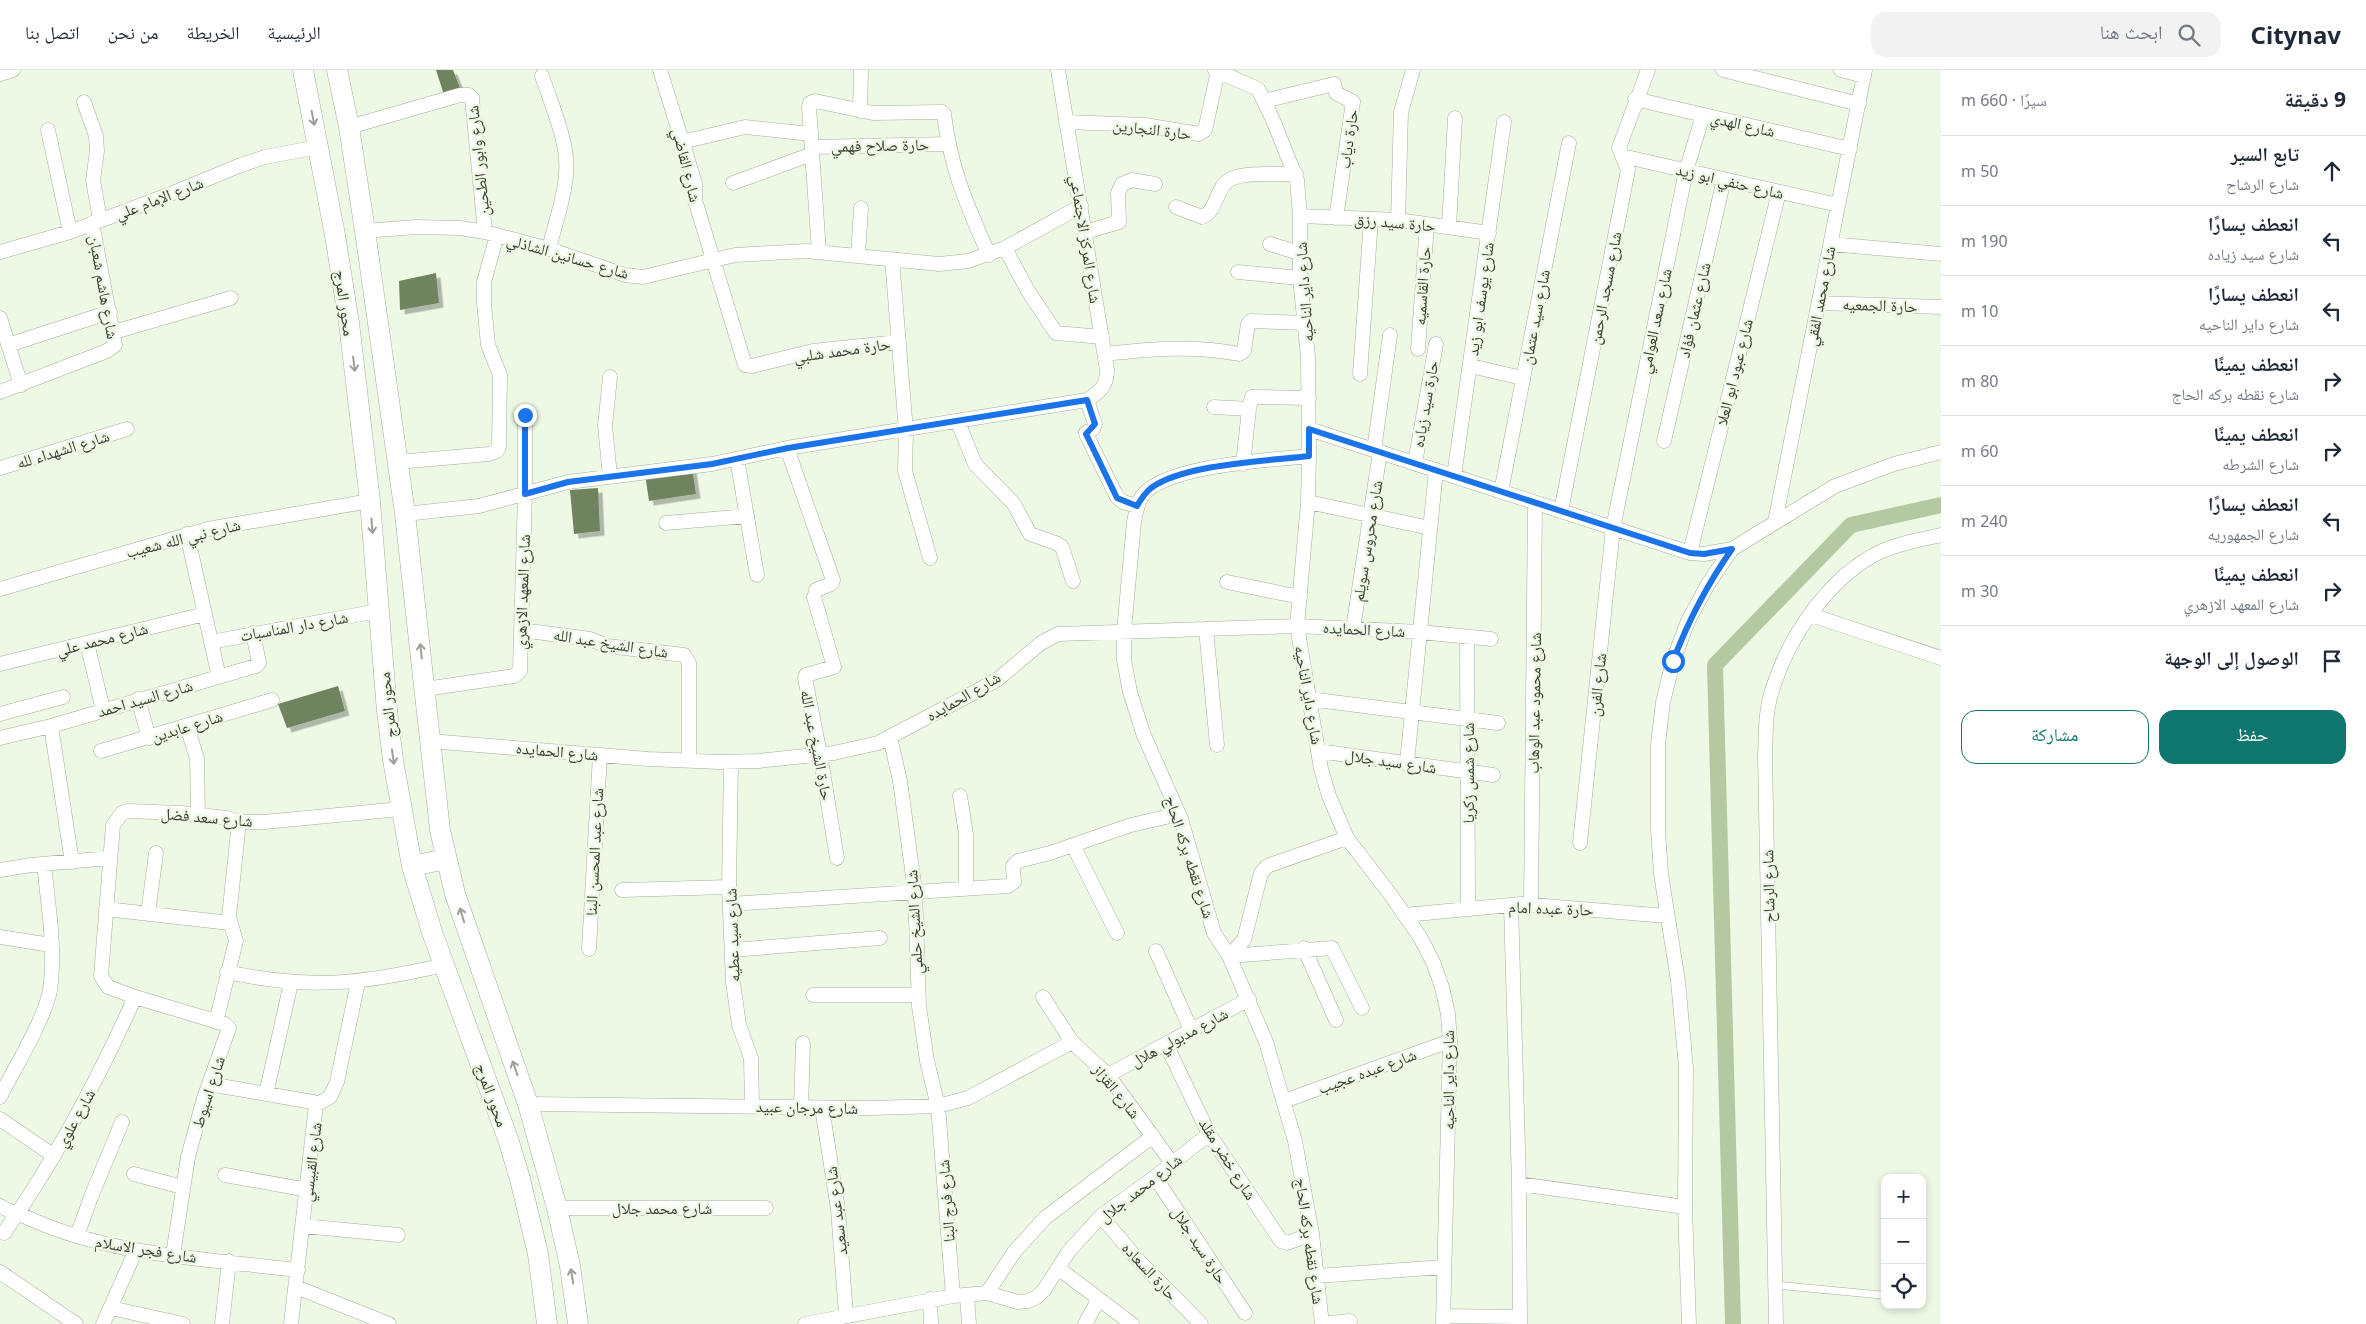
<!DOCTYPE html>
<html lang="ar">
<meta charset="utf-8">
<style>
body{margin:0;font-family:"Noto Sans","Noto Naskh Arabic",sans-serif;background:#f2f2f3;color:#1f2937;direction:rtl}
.controls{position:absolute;right:15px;bottom:15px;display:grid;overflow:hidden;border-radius:10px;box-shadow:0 2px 8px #0003}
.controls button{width:45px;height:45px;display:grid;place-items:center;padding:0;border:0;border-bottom:1px solid #e0e1e3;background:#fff;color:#1f2937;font:25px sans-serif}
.stop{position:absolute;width:15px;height:15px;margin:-11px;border:4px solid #1a73e8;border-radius:50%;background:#fff}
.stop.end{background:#1a73e8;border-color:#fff;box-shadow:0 1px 5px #0008}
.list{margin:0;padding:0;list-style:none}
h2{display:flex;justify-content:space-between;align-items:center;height:65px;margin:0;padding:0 20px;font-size:21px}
h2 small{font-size:16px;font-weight:400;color:#747a83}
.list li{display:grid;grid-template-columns:32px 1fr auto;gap:15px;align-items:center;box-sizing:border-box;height:70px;padding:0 20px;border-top:1px solid #e0e1e3}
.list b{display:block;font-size:19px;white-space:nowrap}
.list p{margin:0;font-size:16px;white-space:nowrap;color:#747a83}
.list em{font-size:16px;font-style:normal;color:#747a83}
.actions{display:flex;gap:10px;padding:15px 20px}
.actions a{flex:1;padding:11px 0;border:1px solid #0f766e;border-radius:15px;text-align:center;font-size:18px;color:#0f766e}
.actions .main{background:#0f766e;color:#fff}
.icon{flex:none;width:28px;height:28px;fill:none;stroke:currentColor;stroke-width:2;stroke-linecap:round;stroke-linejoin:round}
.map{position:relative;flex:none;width:1941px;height:1254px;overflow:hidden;direction:ltr}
header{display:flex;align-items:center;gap:30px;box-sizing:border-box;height:70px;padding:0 25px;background:#fff;border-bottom:1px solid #e0e1e3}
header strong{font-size:24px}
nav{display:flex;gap:28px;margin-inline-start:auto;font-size:18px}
.search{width:350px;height:45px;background:#f2f2f3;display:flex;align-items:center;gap:12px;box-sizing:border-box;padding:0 18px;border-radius:15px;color:#747a83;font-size:19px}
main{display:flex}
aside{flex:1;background:#fff}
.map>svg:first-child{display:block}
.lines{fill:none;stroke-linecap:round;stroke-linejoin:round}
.canal{stroke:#b4c9a1;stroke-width:16}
.building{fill:#70835e;filter:url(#shadow)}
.service-casing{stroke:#a4ad9b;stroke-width:8}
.minor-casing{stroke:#a4ad9b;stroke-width:15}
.secondary-casing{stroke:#a4ad9b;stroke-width:21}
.service{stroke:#fff;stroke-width:7}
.minor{stroke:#fff;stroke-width:14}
.secondary{stroke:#fff;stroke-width:20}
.oneway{stroke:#9c9e9a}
.route{stroke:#1a73e8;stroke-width:6}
.labels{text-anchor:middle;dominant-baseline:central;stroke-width:5;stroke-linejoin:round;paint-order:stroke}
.street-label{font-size:16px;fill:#383c34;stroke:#eef9e5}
</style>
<header>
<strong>Citynav</strong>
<div class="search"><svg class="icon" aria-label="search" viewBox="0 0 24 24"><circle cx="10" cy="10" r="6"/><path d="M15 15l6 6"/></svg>ابحث هنا</div>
<nav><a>الرئيسية</a><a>الخريطة</a><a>من نحن</a><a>اتصل بنا</a></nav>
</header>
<main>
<aside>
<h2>9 دقيقة<small>سيرًا · 660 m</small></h2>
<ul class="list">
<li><svg class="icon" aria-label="ahead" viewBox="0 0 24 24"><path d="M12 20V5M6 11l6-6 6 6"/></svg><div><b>تابع السير</b><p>شارع الرشاح</p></div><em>50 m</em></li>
<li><svg class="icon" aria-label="left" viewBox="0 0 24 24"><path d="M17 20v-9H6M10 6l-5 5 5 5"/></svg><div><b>انعطف يسارًا</b><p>شارع سيد زياده</p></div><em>190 m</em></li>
<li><svg class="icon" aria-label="left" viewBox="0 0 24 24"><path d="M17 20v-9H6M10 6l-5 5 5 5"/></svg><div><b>انعطف يسارًا</b><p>شارع داير الناحيه</p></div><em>10 m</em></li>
<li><svg class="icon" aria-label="right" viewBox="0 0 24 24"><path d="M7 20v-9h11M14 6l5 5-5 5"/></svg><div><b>انعطف يمينًا</b><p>شارع نقطه بركه الحاج</p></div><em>80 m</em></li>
<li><svg class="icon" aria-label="right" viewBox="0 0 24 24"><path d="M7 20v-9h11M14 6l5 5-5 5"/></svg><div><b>انعطف يمينًا</b><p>شارع الشرطه</p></div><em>60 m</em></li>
<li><svg class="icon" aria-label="left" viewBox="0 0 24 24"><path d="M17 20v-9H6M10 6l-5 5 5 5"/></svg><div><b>انعطف يسارًا</b><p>شارع الجمهوريه</p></div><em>240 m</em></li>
<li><svg class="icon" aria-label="right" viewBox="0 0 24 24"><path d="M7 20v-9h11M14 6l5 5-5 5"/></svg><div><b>انعطف يمينًا</b><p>شارع المعهد الازهري</p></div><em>30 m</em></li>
<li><svg class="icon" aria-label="arrive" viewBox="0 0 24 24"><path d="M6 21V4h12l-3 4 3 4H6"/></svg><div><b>الوصول إلى الوجهة</b></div></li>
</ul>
<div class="actions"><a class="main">حفظ</a><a>مشاركة</a></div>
</aside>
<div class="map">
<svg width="1941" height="1254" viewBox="0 0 1941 1254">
<defs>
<filter id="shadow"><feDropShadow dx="4.5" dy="4.5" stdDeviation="0" flood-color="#0004"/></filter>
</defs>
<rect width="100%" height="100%" fill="#eef9e5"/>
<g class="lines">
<path class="canal" d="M1733,1254L1715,595L1851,455L1941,435"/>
</g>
<path class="building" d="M436,0H453L462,23L445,28Z
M436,203L439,233L400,240L399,211Z
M692,398L696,424L649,431L645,404Z
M598,418L600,461L574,464L570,420Z
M338,616L345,641L287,658L278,634Z"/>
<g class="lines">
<defs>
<path id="service" d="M1775,1215L1881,1225"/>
<path id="minor" d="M660,0L695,113V130L745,295L752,296L813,281L899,272
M1215,0L1258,19L1273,50L1297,110L1300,146V208L1308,287L1309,386L1308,432L1297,556L1321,699L1329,726L1347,768L1390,824L1420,867L1433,892L1442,917L1448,944L1450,971L1443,1254
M1723,0L1859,34
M1841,0L1864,6
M0,4L13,0
M542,6C550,30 561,55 565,80C571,112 556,148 549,179
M1635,29L1850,79
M1264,31L1334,14L1336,23L1353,32L1336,148
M84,32L96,66L97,81L93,110L100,150
M860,41L861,0
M1066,52L1145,55L1199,64L1205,60L1218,1
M349,57L460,25H469L472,28L485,162
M48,60L70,162
M811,67L819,182
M682,72L745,57L811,64L809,37L810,33L815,31L873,43L942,42L944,44C951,101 967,135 989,185
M812,77L948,74
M1622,86L1838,135
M733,113L812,84
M1176,137L1202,147C1217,142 1215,119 1229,110C1243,101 1279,105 1296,104
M1300,146L1398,150L1489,163
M1398,150L1401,42L1413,0
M1449,157L1455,48
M365,161L416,157L460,158L485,162L549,179L625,205L643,207L735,185L806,181L939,194L968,191L1005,178L1081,136
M1085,162L1119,152L1118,123L1122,114L1132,110L1155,114
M1270,174L1299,183
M1831,174L1941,184
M1005,178L1028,221L1056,263L1102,267
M0,182L70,162L173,123L241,95L265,87L318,77
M858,186L861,138
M892,189L906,361L905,401L930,488
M1238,202L1300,208
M1819,233L1941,237
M0,248L21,315
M114,262L231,228
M8,275L110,242
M1418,279L1427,154
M1105,284C1150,279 1194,275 1239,284L1244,281L1248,254L1251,251L1306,253
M1471,296L1522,308
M1360,304L1371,149
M610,307L605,356L610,406
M0,322L107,281L115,275L92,153
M1087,330L1095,354L1093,359L1086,363L1087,366L1117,427L1123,432L1137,436
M1214,337L1249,339L1252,327L1309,328
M958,352L975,394L1014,434L1030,464L1056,473L1062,477L1073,511
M1309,359L1690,483L1704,484L1732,479L1835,416L1894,394L1941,382
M1664,371L1724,109
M787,378L833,510L831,514L816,520
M1374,380L1390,265
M1309,386C1271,390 1165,395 1142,426C1137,434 1136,443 1134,452L1124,561V590L1130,622L1143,663L1181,749L1214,863L1229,886L1266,972L1295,1071L1312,1164L1322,1254L1350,1251
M737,389L757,505
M398,392L489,384L497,381L499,377L500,305L488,275L484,233V212L497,165
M1415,393L1436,274
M1243,394L1249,339
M0,398L127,359
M1454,406L1504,52
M1501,422L1569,73
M1308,432L1430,458
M1561,441L1628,100L1619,78L1648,0
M405,444L479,436L568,412L712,394L787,378L1087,330C1100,322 1107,316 1107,300L1058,0
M1775,452L1865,0
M666,453L747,446
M187,464L219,607
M1690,483L1779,122
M1227,512L1300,527
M0,519L208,459L370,431
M814,527L834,597L806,605L805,608L820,684L837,788
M1811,545L1941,588
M1206,559L1217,675
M1353,559L1380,382
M521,560L590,569L607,576L684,585L689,593V691
M1467,567L1468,839
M211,572L378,541
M87,573L103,640
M0,594L205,544
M425,619L514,606L520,601L525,423V345
M138,629L149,668
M1309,629L1498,653
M0,644L63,627
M51,656L72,792
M187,656L197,689L198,745
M890,667L900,711L915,821L919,936L927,991L938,1036L953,1226
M0,668L51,656L256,596L259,593L253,563
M430,671L648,689L720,692L758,691L834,683L878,673L977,621L998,609L1041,573L1058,564L1297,556L1420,562L1491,569
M101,681L272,630
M1318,681L1493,705
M731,692L729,817L733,912L739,955L751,988L752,1036
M1407,693L1436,400
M960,726L966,764V818
M1580,773L1613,458L1686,101L1703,45
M1073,775L1117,863
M0,800L31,795L110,788
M622,820L729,817
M730,834L1008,816L1014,812L1013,796L1018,791L1050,783L1131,755L1179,744
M1531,834L1535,433
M1511,835L1519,1114L1520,1254
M106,839L230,853
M148,844L156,783
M1405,845L1521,834L1667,846
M0,867L51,875
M1304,878L1336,950
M589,879L600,685
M732,880L880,868
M1156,881L1191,960
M1229,886L1244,870L1261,803L1267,796L1347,768
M1229,886L1332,878L1362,938
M227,902C310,920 362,914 444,895
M813,925H918
M1043,927L1072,972L1108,1005L1172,1093
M216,952L236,871L229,847L239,752
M1166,974L1209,1064L1281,1171L1287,1173L1312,1164
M1108,1005L1249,929
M209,1014L313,1032L316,1035
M266,1024L291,913
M0,1027C14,999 45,949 50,920C56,879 48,835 44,794
M1284,1031L1450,971
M528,1034L871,1038L938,1036L968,1028L1072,972
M316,1035L330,1027L337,1012L358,912
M801,1038L803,973
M822,1038L838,1139L846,1245
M0,1049L54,1086
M134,1104L182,1117
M225,1105L308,1120
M1155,1107L1245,1243
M1519,1114L1685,1137
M0,1136C8,1141 15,1142 24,1146C108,1186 207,1189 298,1200
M557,1138H766
M1101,1146L1138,1190L1201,1254
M303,1156L398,1165
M4,1163C56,1089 98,1010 135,927
M77,1166L91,1127L122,1052
M173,1185L188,1087L204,1028L229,958L225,954L135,927L108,917L101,906L113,755L122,743L128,741L181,743L227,748L239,752H264L401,739
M1058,1198L1132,1254
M0,1202L76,1254
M1317,1206L1444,1197
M296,1217L389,1254
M987,1223L1015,1181L1045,1148L1153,1066
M967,1225L969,1254
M930,1229L931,1254
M111,1238L183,1254
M1443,1246L1520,1247
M103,1254L136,1180
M222,1254L229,1191
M291,1254L316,1035
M805,1254L953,1226L987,1223L1018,1232L1028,1231L1037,1227L1044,1220L1069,1181L1101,1146L1155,1107L1209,1064
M1085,1254L1099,1229
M1689,1254L1685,1137L1686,998L1678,911L1661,804L1658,760V674L1663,632L1673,591L1688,551L1708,514L1732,479
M1776,1254L1765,685C1766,664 1765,642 1772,621C1788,567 1830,505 1882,481C1901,473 1921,469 1941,465"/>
<path id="secondary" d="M303,0L335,165L349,253L370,431L387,641L393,690L412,796L432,862L509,1072L520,1109L538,1184L547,1254
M337,0L349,57L365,161L405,444L440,760L455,824L528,1034L557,1138L570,1196L578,1254
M412,796L446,789"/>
</defs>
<use href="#service" class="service-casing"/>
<use href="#minor" class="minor-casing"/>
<use href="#secondary" class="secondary-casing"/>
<use href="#service" class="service"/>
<use href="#minor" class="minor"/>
<use href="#secondary" class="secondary"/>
</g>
<defs><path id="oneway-shaft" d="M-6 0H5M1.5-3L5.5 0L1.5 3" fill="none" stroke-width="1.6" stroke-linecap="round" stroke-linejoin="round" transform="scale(1.25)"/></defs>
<g class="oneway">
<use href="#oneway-shaft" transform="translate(313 48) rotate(79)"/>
<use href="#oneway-shaft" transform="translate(354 294) rotate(83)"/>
<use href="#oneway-shaft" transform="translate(372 456) rotate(86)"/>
<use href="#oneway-shaft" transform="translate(421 581) rotate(-96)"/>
<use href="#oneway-shaft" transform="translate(393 687) rotate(82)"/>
<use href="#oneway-shaft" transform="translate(462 845) rotate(-107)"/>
<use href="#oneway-shaft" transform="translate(515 998) rotate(-109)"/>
<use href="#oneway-shaft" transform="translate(572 1206) rotate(-99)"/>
</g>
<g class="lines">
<path class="route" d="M525,345V424L568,412L712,394L788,378L1087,330L1095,354L1086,364L1087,366L1117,428L1137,436C1141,429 1145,423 1151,418C1184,394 1267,391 1309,386V359L1690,483L1704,484L1732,479C1706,516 1689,549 1673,591"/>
</g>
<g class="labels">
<g class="street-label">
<text transform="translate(1743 54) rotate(13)">شارع الهدي</text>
<text transform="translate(1152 59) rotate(7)">حارة النجارين</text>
<text transform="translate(1348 69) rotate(-82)">حارة دياب</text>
<text transform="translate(880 75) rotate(-1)">حارة صلاح فهمي</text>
<text transform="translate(478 91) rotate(-96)">شارع وابور الطحين</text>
<text transform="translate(687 95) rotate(76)">شارع القاضي</text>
<text transform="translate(1730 111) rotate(13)">شارع حنفي ابو زيد</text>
<text transform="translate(159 128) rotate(-21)">شارع الإمام علي</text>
<text transform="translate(1395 152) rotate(5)">حارة سيد رزق</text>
<text transform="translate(1086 169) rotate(81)">شارع المركز الاجتماعي</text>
<text transform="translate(568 186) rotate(16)">شارع حسانين الشاذلي</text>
<text transform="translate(1422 216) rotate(-86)">حارة القاسميه</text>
<text transform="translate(104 217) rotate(80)">شارع هاشم شعبان</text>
<text transform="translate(1605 218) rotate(-79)">شارع مسجد الرحمن</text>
<text transform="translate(1304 222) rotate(-94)">شارع داير الناحيه</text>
<text transform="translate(1820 226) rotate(-79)">شارع محمد الفقي</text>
<text transform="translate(1480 229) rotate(-82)">شارع يوسف ابو زيد</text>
<text transform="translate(345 233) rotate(82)">محور المرج</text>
<text transform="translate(1880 235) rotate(2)">حارة الجمعيه</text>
<text transform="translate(1694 240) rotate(-77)">شارع عثمان فؤاد</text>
<text transform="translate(1535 247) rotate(-79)">شارع سيد عتمان</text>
<text transform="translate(1655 251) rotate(-78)">شارع سعد العوامي</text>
<text transform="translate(842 280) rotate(-8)">حارة محمد شلبي</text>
<text transform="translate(1734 302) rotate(-76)">شارع عبود ابو العلا</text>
<text transform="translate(1425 334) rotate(-80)">حارة سيد زياده</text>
<text transform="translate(63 379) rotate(-17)">شارع الشهداء لله</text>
<text transform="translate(183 468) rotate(-14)">شارع نبي الله شعيب</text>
<text transform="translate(1367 471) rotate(-81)">شارع محروس سويلم</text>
<text transform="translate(522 522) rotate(-88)">شارع المعهد الازهري</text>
<text transform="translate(294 556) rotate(-10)">شارع دار المناسبات</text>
<text transform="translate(1364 559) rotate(3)">شارع الحمايده</text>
<text transform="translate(102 569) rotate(-14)">شارع محمد علي</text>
<text transform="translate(611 573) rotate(9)">شارع الشيخ عبد الله</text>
<text transform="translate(1597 615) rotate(-84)">شارع الفرن</text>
<text transform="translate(1309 625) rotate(80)">شارع داير الناحيه</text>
<text transform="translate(963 626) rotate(-30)">شارع الحمايده</text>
<text transform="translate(145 628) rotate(-16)">شارع السيد احمد</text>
<text transform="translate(1534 633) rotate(-89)">شارع محمود عبد الوهاب</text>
<text transform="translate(387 635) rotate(-96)">محور المرج</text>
<text transform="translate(187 656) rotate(-17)">شارع عابدين</text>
<text transform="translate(817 675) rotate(79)">حارة الشيخ عبد الله</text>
<text transform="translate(557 681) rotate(5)">شارع الحمايده</text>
<text transform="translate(1391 691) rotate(8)">شارع سيد جلال</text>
<text transform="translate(1468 703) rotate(-90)">شارع شمس زكريا</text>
<text transform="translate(207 747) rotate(5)">شارع سعد فضل</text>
<text transform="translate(594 782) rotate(-87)">شارع عبد المحسن البنا</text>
<text transform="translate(1190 787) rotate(72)">شارع نقطه بركه الحاج</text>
<text transform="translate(1768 816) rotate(-91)">شارع الرشاح</text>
<text transform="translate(1551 838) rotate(2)">حارة عبده امام</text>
<text transform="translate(914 852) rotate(-93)">شارع الشيخ حلمي</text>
<text transform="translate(732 865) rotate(-92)">شارع سيد عطيه</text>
<text transform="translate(1179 967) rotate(-28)">شارع مدبولي هلال</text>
<text transform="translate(1367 1001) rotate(-20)">شارع عبده عجيب</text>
<text transform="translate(1448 1010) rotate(-90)">شارع داير الناحيه</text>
<text transform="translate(1117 1021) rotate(51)">شارع القزاز</text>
<text transform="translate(208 1022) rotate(-72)">شارع اسيوط</text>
<text transform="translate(492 1025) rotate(70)">محور المرج</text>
<text transform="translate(807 1037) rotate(1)">شارع مرجان عبيد</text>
<text transform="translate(75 1048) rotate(-61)">شارع علوي</text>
<text transform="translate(1228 1089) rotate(58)">شارع خضر مقلد</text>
<text transform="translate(311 1092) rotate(-83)">شارع القبيسي</text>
<text transform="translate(1140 1118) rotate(-38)">شارع محمد جلال</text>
<text transform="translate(946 1131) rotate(-94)">شارع فرج البنا</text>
<text x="662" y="1138">شارع محمد جلال</text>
<text transform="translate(836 1141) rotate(-97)">شارع عبد سعيد</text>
<text transform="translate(1310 1171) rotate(82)">شارع نقطه بركه الحاج</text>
<text transform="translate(1200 1175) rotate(57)">حارة سيد جلال</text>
<text transform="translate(146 1179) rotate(9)">شارع فجر الاسلام</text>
<text transform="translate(1150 1201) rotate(47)">حارة السعاده</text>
</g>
</g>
</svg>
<div class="controls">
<button>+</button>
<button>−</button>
<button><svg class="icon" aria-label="locate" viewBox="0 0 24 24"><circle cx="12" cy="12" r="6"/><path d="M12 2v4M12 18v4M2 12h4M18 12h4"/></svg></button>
</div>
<div class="stop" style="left:1673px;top:591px"></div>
<div class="stop end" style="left:525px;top:345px"></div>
</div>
</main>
